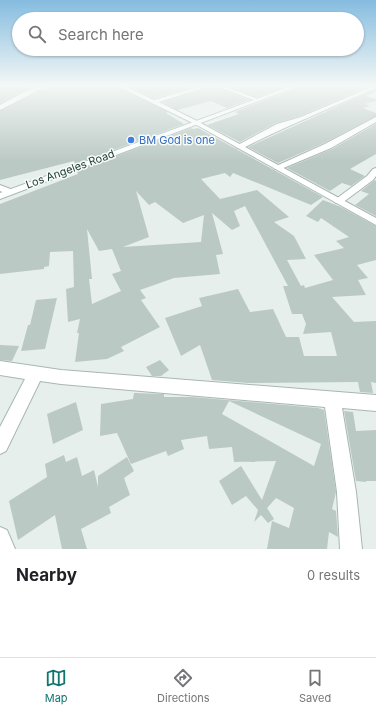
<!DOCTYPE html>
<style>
body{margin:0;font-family:Inter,sans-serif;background:#f2f2f2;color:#202124}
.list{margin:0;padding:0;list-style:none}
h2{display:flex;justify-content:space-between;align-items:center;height:52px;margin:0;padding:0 16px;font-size:17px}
h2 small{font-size:13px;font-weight:400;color:#757577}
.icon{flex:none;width:22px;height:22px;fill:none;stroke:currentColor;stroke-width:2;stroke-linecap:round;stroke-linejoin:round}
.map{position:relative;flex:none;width:376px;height:549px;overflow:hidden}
.search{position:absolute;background:#fff;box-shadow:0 1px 3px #0004;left:12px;right:12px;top:12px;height:44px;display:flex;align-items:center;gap:10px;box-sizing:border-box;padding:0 14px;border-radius:22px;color:#757577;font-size:15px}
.sheet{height:108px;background:#fff}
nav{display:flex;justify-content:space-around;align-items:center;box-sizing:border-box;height:56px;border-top:1px solid #e0e0e0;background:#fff;font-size:11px;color:#757577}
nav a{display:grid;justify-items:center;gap:2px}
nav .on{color:#0f766e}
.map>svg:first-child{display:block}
.building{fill:#bbc9c4;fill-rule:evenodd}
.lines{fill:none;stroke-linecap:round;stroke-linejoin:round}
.minor-casing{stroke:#a8b7b2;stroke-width:2}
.tertiary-casing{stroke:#a8b7b2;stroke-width:2}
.secondary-casing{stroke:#a5bab2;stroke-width:2}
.minor{fill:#fff;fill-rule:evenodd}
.tertiary{fill:#fff;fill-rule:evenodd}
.secondary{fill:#fff;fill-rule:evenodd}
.shop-dot{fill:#3f7fe0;stroke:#f7fbf9;stroke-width:1.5}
.labels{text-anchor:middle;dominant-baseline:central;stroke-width:3;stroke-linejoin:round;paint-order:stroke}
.far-shop-label{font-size:11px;fill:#366cbe;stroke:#f7fbf9;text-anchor:start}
.far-street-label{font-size:11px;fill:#254139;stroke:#f7fbf9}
</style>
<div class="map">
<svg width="376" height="549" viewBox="0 0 376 549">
<rect width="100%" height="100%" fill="#e6efeb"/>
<path class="building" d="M5,85H38L23,91L0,103V86Z
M58,85H114V86L168,112L166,113L184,124L75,164L74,161L0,180V111L49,87Z
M125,85H201L154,98Z
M224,85H291L257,97Z
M302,85H352L365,88L300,116L276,123L240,142L207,125L239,114L235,112L302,86Z
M213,86L249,100L227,108L211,101L177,110L163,102Z
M374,90L376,92L366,96L376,99V101L365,104L370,106L363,108L376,113V116L324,143L278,163L248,147Z
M376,124V154L350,169L365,176L351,186L342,183L330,191L287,168L332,149Z
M191,128L193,129L198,128L323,197L311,205L233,173L230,177L225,173L201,179L220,199L257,190L289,217L274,222L294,236L306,259L287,260L301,286L304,285L305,288L333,280L314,255L344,248L336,241L349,237L321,218L318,222L306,216L323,200L341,207L376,226V260L357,265L368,278L358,280L366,295L332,297L354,322L376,321V383L371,382L373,393L360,392L358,382L248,383L212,380L200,345L181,356L165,318L202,306L199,298L238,289L250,312L273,309L286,337H299L304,356H337L331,332L303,334L306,324L302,314H292L283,286H288L245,206L234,211L240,226L232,230L212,213L223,254L216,255L220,274L174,278L140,290L146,298L141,300L160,327L121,347L124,351L107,359L75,362L79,333H77L80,319L68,322L66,289L74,287L73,251L50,252L49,266L44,267V269L0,274V204L78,174L77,171ZM136,191L149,205L155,202L183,223L204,215L201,242L123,247L149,237ZM87,229L99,251L112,249L121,271L112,274L121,291L92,304L89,279H92Z
M375,180L376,181V216L355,205L369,194L361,191Z
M57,298L45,349L21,351L28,325H30L36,300Z
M0,345L19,346L12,361L0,360Z
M160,360L169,370L161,376H152L146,367Z
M134,393L164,394V397H193L318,408L324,410L336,492L332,509L336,511L338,537L329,532L327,549H267L272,521L289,528L294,508L276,498L267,508L274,519L268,523L261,515L254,522L258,510L246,496L232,505L219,481L241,466L262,500L276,461L234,462L232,447L209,449L207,436L181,440L184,449L168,456L166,451L131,464L117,433L100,436L101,404L133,399ZM229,401L321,444L314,466L222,414Z
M76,402L83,430L53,444L47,414Z
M344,411L353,412L356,431L376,430V481H366V482L356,481Z
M64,455L66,462L77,457L82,476L94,470L98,487V476L127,457L134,471L124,478L130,495L109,507L111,513L81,529L87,549H62L55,515L18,540L9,501L47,477L45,464Z"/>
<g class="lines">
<defs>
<path id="minor" d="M42,85H49L0,110V105L24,92Z
M115,85H122L154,100L205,85H213L159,102L199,122L200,123L197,125Z
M214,85H221L261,100L256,101Z
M376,85V88C331,108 286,126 243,148H237L236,146L277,124L301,117Z
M376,117V122L331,148L281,169H275L274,167L325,144Z
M376,168V176L373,180L342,203H336L334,201L336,199L367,176L373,169Z
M0,185L13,190L15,192L10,195L0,191Z
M0,361L61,370L376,395V411L342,408L356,492L362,549H340L337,492L325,407L61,384L40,381L6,451L0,454V427L25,379L0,375Z
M0,527L7,530L15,549H0Z"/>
<path id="tertiary" d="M197,121L376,218V225L195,124L194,123Z"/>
<path id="secondary" d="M294,85H301L0,199V193Z"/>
</defs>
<use href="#minor" class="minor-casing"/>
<use href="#tertiary" class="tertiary-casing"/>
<use href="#secondary" class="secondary-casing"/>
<use href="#minor" class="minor"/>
<use href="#tertiary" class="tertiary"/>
<use href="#secondary" class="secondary"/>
</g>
<linearGradient id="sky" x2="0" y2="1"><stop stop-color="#85bcdf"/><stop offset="0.53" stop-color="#f4f8f6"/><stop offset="1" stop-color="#f4f8f6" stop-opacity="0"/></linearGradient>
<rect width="376" height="161" fill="url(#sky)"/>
<circle class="shop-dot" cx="131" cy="140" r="4"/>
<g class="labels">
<g class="far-shop-label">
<text x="139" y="140">BM God is one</text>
</g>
<g class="far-street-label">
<text transform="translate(70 169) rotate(-20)">Los Angeles Road</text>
</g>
</g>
</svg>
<div class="search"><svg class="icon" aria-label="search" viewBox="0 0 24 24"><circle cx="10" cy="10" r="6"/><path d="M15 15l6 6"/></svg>Search here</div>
</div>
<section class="sheet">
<h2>Nearby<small>0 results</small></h2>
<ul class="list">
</ul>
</section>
<nav>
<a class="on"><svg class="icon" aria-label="map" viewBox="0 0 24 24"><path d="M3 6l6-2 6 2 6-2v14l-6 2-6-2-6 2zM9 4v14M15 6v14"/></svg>Map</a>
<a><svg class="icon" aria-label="directions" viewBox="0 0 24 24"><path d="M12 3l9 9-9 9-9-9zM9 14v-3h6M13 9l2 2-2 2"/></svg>Directions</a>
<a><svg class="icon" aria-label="saved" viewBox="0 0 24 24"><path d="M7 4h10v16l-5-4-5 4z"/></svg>Saved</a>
</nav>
